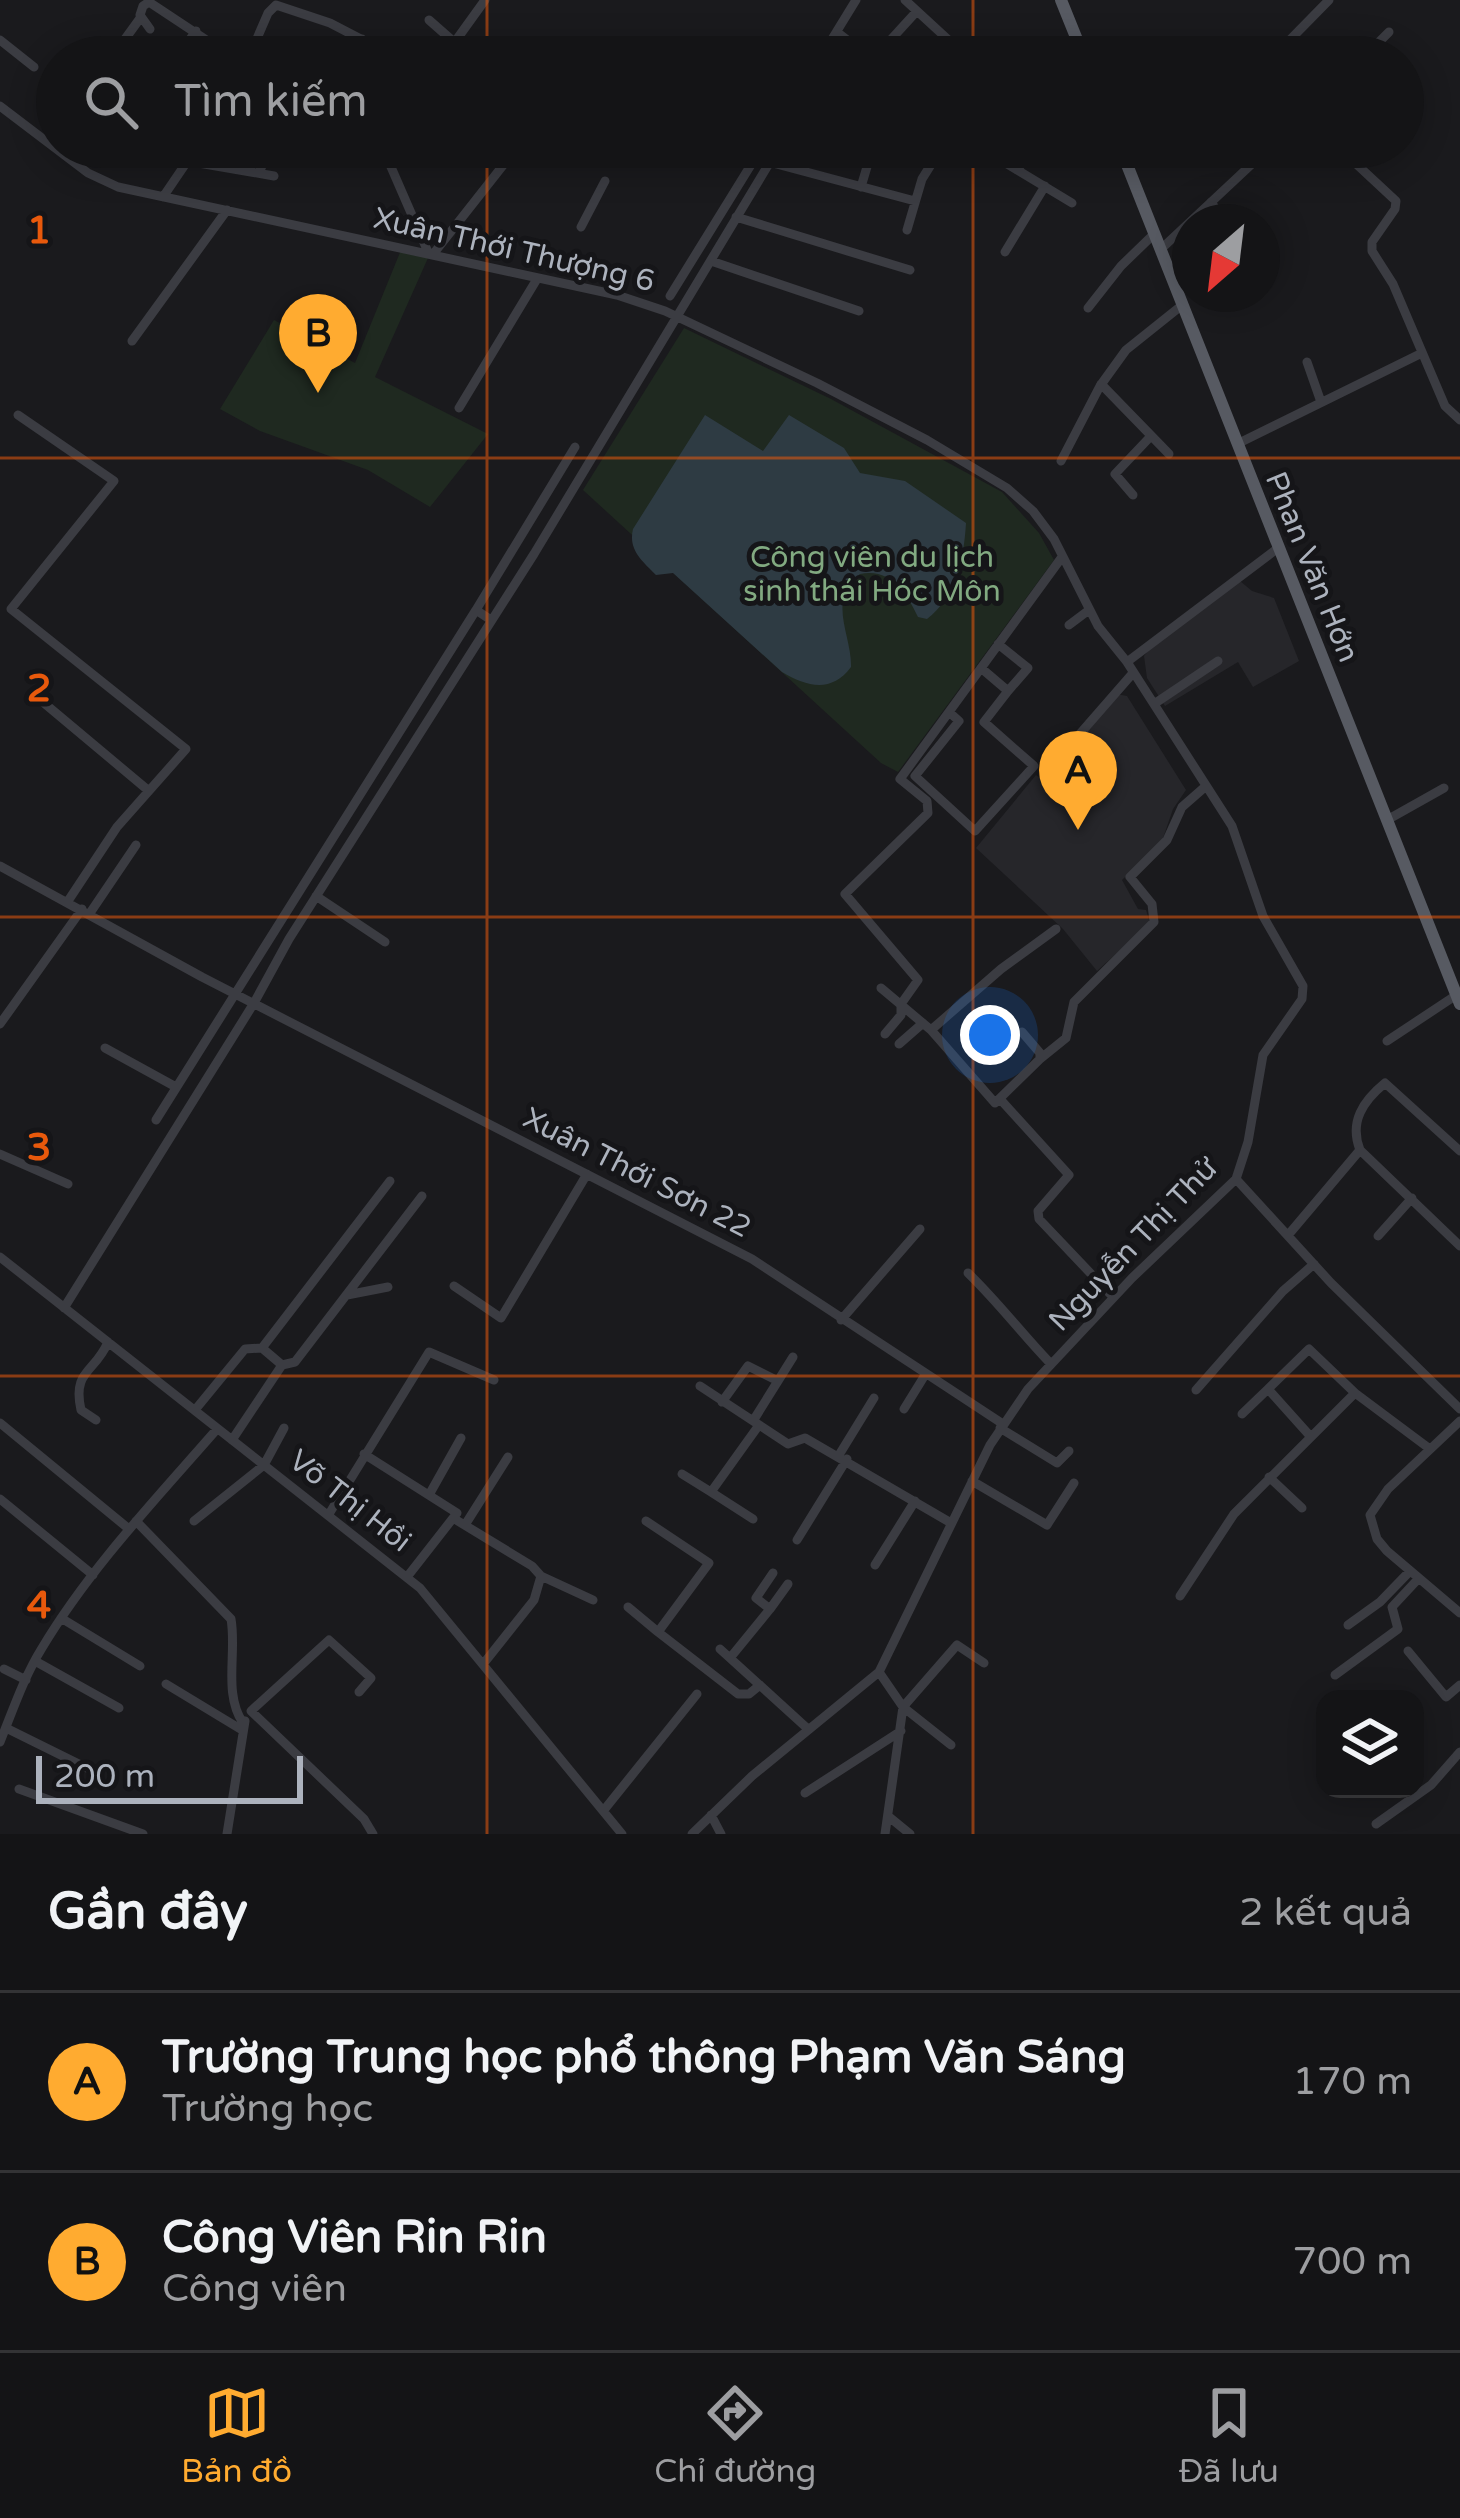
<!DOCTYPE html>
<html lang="vi">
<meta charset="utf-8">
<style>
body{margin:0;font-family:"Varela Round",sans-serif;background:#212123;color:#f1f3f6}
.controls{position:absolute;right:36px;bottom:36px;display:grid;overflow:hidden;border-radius:24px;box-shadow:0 6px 30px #0003}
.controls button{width:108px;height:108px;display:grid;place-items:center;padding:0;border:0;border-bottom:3px solid #333335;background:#141416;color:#f1f3f6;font:60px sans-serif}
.compass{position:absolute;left:1172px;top:204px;width:108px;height:108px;border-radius:50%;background:#141416;box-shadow:0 6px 30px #0003;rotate:208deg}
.scale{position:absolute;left:36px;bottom:30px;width:267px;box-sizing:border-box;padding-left:12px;border:6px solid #acb2bd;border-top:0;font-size:33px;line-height:42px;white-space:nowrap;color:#acb2bd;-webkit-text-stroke:9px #151518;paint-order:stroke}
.you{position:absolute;left:990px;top:1035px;width:42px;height:42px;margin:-30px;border:9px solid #fff;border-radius:50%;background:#1a73e8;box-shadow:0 0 0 18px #1a73e833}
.badge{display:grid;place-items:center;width:78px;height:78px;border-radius:50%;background:#ffab30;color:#111;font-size:39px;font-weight:700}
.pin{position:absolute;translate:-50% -99px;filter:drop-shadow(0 3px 6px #0008)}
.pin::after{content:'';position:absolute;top:63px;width:42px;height:36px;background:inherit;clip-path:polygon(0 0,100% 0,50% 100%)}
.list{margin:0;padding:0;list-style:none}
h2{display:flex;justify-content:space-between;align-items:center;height:156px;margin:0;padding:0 48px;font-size:51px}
h2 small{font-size:39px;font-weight:400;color:#9d9ea1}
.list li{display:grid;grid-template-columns:78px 1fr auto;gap:36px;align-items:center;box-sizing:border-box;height:180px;padding:0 48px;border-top:3px solid #333335}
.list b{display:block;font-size:45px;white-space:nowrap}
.list p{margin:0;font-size:39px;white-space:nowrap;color:#9d9ea1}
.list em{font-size:39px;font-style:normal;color:#9d9ea1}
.icon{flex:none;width:66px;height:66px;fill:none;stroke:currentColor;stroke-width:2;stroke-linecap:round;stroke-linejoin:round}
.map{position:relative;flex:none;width:1460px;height:1834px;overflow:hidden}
.search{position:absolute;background:#141416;box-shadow:0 6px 30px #0003;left:36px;right:36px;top:36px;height:132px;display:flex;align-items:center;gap:30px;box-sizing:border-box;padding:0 42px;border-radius:66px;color:#9d9ea1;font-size:45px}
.sheet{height:516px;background:#141416}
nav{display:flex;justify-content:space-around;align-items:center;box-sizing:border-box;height:168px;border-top:3px solid #333335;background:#141416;font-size:33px;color:#9d9ea1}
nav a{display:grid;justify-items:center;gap:6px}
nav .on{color:#ffab30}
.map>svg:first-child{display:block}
.built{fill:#26262a}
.green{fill:#1f2920}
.water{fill:#2e3b43}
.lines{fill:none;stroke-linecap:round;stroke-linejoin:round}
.minor{stroke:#3b3c42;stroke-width:9}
.major{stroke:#575a62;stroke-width:12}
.grid{fill:none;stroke:#e8590c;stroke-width:3;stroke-opacity:0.55}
.labels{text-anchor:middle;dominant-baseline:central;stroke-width:10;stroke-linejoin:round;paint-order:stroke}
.street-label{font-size:30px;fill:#acb2bd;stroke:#151518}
.park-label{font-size:30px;fill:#82aa81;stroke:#151518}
.grid-label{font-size:39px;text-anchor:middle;font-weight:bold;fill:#e8590c;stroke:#151518;stroke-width:10;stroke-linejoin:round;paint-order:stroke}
</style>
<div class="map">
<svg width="1460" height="1834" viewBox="0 0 1460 1834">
<rect width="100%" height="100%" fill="#1a1a1d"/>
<path class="built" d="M1240,581L1252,591L1274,598L1299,661L1253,687L1238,662L1165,706L1147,678L1144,656L1154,643Z
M1116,694L1127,696L1186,790L1173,809L1162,841L1122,880L1138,909L1146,910L1150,923L1097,971L1063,929L976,848L1036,775L1043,780Z"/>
<path class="green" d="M401,250L428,258L375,377L488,434L430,507L368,470L260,431L220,409L274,320L355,363Z
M684,328L831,399L1002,492L1039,533L1054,560L898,772L881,763L583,490Z"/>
<path class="water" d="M705,415L763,451L789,415L844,448L860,473L905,481L966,523C964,558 956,597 927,619L918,617C906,592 891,568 860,574C826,599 852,635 851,667C832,693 807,687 782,672L673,573L656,575C642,561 628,550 633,529Z"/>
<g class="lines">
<path class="minor" d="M905,0L967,57
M429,20L454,42
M150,29L140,15L143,6L149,2L232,57
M837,32L869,57
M0,40L34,67
M112,57L141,17
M177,57L196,31
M249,57L268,13L276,5L330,23L378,48
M355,57L362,39
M444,57L485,0
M821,57L856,0
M838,57L847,40
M875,57L917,11
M1273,57L1329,0
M1364,57L1389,32
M0,106L88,173L118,187L617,295L665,311L817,383L927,440L1007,488L1033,511L1054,539L1098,626L1127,662
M394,147L388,160L428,252
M979,147L1072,203
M1338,147L1396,201L1395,209L1372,242V251L1393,284L1445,406L1460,420
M187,161L274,176
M769,162L915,201
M1017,170L1036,147
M259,173L270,147
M861,187L869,160
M163,197L197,147
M1211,202L1225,222
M736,217L910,270
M581,227L605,181
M907,230L922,179L942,147
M1160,250L1270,147
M1005,252L1045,186
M434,253L508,159
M711,261L859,311
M670,296L762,147
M1088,308L1121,266L1154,234
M132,341L227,210
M1307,362L1321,402
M1101,384L1169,454
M459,408L537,279
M18,415L114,481L11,609L186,749L117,827L68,901
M1237,444L1422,353
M1061,461L1100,386L1126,350L1181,306
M1133,495L1115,474L1151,436
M476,610L575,447
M1069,625L1089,610
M998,644L1028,668L1008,691
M38,698L149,791
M1154,704L1218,661
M949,712L959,721L915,776L975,831L1034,766L984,722L1008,691L981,668
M1044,775L1133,673
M1387,820L1444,788
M0,866L202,977L752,1259L1003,1424
M316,896L385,942
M90,913L136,845
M881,988L931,1030
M0,1024L82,909
M1022,1032L1040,1053V1059L995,1103L931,1030L1001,969L1056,929
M885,1034L901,1015V1004L918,980L845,894L928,813L927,801L900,779L1062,557
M1387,1041L1458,994
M899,1044L923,1023
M105,1048L176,1087
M1040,1059L1066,1038L1074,1002L1154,922L1152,904L1130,877L1167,840L1182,807L1206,786
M1000,1099L1069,1175L1038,1211L1039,1219L1113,1297
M156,1120L476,610L491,620
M1360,1150L1460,1246
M0,1154L68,1184
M1236,1179L1331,1283L1460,1409
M1289,1234L1360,1150C1349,1122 1363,1101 1385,1083L1460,1151
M1378,1236L1412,1198
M0,1257L420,1588L622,1834
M968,1273C999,1303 1022,1334 1051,1364
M454,1286L501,1318L587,1174
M347,1295L388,1287
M64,1308L254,1003L289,939L534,554L779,147
M841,1320L920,1229
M282,1365L262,1348L390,1181
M700,1386L788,1444L805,1438L951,1523
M1268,1389L1309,1349L1355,1393
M1196,1390L1283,1291L1314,1264
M722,1402L748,1366L778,1381
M904,1409L925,1375
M195,1410L245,1349L262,1348
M1242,1414L1268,1389L1311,1437
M96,1420L81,1410C72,1370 95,1373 108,1342
M753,1421L793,1357
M1460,1421L1388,1489L1370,1515L1377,1539L1387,1551L1460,1613
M0,1423L129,1529
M1000,1428L1057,1463L1069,1451
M232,1440L282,1365L295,1362L422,1196
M364,1454L457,1513L407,1577
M839,1455L874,1398
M682,1474L711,1492
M1269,1477L1302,1508
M972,1481L1047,1525L1074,1483
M429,1495L461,1438
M0,1499L93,1575
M329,1514L429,1352L494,1380
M453,1518L532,1566L541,1576
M753,1519L711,1492L759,1425
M136,1521L231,1619C237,1653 223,1693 243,1723
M194,1521L264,1465L284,1428
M646,1521L709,1563L658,1632L738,1694H749L760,1685
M465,1525L508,1457
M797,1540L847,1459
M875,1565L915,1501
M1180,1596L1234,1514L1355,1393L1430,1449
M628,1607L658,1632
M770,1609L788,1584
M61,1618L140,1666
M1348,1625L1380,1602L1410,1571
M720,1649L808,1729
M1408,1651L1446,1697L1460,1685
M730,1658L770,1609L756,1598L773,1573
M35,1661L119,1708
M484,1663L534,1600L541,1576L593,1600
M4,1669L26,1680
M879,1672L903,1707L885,1834
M1335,1675L1398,1629L1392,1607L1419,1578
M166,1684L242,1730
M359,1692L371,1678L329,1640L251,1711L364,1819L373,1834
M6,1728L93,1771
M0,1742C13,1710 24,1677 42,1648C90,1568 156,1499 217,1429
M951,1745L903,1707L957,1645L984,1663
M19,1789L143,1834
M805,1793L901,1731
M604,1810L697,1694
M711,1815L721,1834
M888,1816L910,1834
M1376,1824L1431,1785L1460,1752
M227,1834L245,1721
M692,1834L752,1776L879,1672L990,1445L1028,1389L1132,1278L1236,1179L1248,1142L1263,1055L1302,999L1303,986L1263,916L1232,826L1127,662L1278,548"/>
<path class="major" d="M1061,0L1084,57
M1120,147L1460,1004"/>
</g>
<path class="grid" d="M487,0V57M973,0V57M487,147V1834M973,147V1834M0,458H1460M0,917H1460M0,1376H1460"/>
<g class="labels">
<g class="street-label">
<text transform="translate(514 250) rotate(13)">Xuân Thới Thượng 6</text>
<text transform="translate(1312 567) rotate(68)">Phan Văn Hớn</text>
<text transform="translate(637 1173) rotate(27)">Xuân Thới Sơn 22</text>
<text transform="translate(1133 1245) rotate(-46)">Nguyễn Thị Thử</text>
<text transform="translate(350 1501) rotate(38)">Võ Thị Hồi</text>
</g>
<g class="park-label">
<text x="872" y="557">Công viên du lịch<tspan x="872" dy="34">sinh thái Hóc Môn</tspan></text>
</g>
</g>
<g class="grid-label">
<text x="39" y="243">1</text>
<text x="39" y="701">2</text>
<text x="39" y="1160">3</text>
<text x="39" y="1618">4</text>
</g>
</svg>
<div class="controls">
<button><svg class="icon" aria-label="layers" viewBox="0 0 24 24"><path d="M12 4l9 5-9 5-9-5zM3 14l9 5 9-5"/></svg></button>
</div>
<svg class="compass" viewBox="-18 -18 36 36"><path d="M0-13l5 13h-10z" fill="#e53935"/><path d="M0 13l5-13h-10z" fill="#9d9ea1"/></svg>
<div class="scale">200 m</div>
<div class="you"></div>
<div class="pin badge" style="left:1078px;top:830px">A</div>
<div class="pin badge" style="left:318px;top:393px">B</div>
<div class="search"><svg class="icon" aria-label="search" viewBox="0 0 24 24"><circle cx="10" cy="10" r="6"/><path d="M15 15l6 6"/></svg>Tìm kiếm</div>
</div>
<section class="sheet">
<h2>Gần đây<small>2 kết quả</small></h2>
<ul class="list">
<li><span class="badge">A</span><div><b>Trường Trung học phổ thông Phạm Văn Sáng</b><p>Trường học</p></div><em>170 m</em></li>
<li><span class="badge">B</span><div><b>Công Viên Rin Rin</b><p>Công viên</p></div><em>700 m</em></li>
</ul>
</section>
<nav>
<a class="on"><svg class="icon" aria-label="map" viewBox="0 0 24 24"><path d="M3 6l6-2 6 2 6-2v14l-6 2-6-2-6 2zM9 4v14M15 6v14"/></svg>Bản đồ</a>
<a><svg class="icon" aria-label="directions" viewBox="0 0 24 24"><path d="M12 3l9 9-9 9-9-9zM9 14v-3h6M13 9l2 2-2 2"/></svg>Chỉ đường</a>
<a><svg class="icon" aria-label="saved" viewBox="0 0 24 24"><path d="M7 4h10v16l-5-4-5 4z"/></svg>Đã lưu</a>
</nav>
